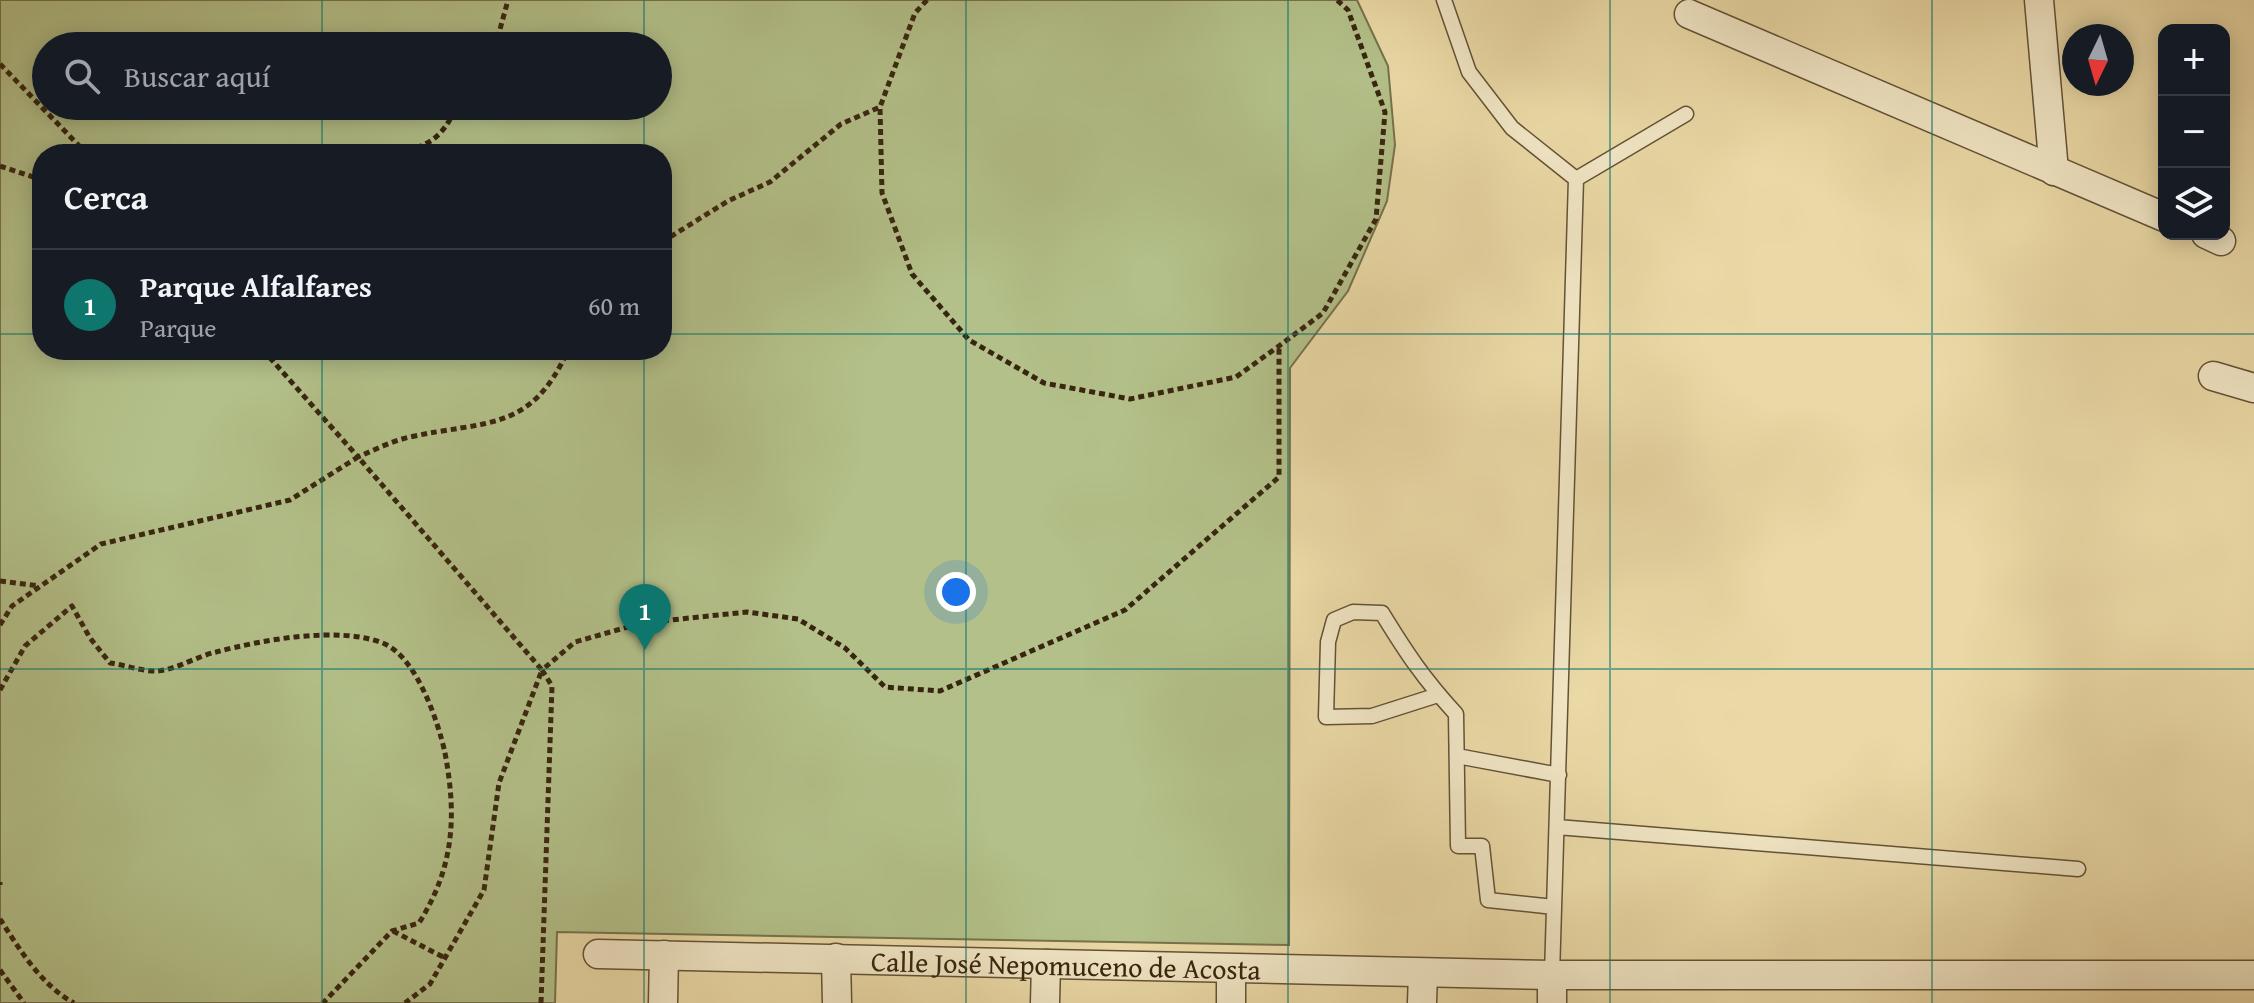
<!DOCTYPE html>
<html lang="es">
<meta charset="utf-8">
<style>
body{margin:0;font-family:"Gentium Book Plus",serif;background:#20242c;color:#f1f3f6}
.controls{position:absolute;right:24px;top:24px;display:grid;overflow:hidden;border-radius:16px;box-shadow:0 4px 20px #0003}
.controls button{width:72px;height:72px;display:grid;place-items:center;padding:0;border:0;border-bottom:2px solid #363941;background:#171b24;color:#f1f3f6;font:40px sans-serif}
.compass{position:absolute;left:2062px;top:24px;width:72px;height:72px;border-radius:50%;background:#171b24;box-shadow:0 4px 20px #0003;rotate:185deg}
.you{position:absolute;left:956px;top:592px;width:28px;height:28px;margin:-20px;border:6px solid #fff;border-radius:50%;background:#1a73e8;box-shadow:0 0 0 12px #1a73e833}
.badge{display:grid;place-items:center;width:52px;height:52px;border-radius:50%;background:#0f766e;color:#fff;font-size:26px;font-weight:700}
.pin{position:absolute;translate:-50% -66px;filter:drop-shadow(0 2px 4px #0008)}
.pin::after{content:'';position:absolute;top:42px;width:28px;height:24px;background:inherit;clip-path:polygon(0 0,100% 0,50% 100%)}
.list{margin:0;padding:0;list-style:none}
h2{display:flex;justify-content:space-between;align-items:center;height:104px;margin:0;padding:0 32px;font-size:34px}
h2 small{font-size:26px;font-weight:400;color:#9ea1a6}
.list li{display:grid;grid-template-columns:52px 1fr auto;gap:24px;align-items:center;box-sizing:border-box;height:112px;padding:0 32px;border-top:2px solid #363941}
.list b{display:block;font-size:30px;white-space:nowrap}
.list p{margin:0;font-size:26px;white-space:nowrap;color:#9ea1a6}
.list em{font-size:26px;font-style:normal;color:#9ea1a6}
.icon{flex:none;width:44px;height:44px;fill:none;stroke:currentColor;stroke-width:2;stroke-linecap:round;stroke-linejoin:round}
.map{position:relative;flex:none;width:2254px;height:1003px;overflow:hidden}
.search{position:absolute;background:#171b24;box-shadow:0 4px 20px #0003;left:32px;top:32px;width:640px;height:88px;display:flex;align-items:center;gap:20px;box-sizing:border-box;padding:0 28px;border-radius:44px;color:#9ea1a6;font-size:30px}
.panel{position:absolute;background:#171b24;box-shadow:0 4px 20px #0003;left:32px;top:144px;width:640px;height:216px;border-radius:32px}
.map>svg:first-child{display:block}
.green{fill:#b3c089;stroke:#76724c;stroke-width:2;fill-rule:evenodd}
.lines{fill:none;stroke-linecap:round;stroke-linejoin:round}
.service-casing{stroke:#645236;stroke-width:17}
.minor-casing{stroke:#645236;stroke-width:31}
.path{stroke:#382510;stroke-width:5;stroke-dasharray:6 4;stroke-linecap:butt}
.service{stroke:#f1e6c5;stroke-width:14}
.minor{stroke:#f1e6c5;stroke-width:28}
.grid{fill:none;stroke:#0f766e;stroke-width:2;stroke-opacity:0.55}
.labels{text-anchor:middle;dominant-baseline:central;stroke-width:6;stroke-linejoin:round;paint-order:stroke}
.street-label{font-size:28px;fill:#382510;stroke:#f1e6c5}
</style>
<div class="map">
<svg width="2254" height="1003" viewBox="0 0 2254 1003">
<rect width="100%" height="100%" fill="#ead9a6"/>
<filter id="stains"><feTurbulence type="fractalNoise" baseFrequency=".0025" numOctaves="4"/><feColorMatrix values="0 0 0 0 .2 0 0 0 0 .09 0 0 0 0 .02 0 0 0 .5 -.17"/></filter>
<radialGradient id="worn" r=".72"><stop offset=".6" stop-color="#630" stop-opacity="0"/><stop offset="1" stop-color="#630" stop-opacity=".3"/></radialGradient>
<path class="green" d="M0,0H1357L1388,66L1395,145L1387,201L1348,291L1290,368L1289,945L557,932L555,1003H0ZM46,46H658V106H46ZM42,154H662V350H42Z"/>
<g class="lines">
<defs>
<path id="service" d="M1444,0L1469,72L1512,128L1576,179
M1438,695L1372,716L1326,717L1328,642L1334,620L1353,612L1382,613C1407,654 1424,679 1456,714L1458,846H1482L1488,900L1554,907
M1457,756L1559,775
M1557,827L2078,869
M1552,975L1576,179L1686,114"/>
<g id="minor">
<path d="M2039,0L2054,171"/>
<path d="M1689,14L2164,217"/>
<path d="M2206,234L2221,241"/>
<path d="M2213,376L2254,388"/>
<path id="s1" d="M598,954L1552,975H2254"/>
<path d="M836,958L837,1003"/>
<path d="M663,1003L664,955"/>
<path d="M1045,1003L1046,964"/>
<path d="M1231,1003V969"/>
<path d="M1422,1003L1423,973"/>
<path d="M1552,1003V975"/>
</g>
</defs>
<use href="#service" class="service-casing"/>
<use href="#minor" class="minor-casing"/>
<path class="path" d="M927,0L915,13L880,107L882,193L912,274L969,340L1044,383L1130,399L1236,377L1279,346L1323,313L1376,219L1385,112L1348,10L1337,0
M490,46L499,33L508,0
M0,64L87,154
M377,154C416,151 441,146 456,106
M0,166L42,180
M662,242L728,201L770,182L841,124L880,107
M263,350L358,457C374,450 392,441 410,437C486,420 531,433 568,350
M0,581L39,586
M0,625L12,606L101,544L290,500L358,457L542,670L499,783L484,890L430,984L405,1003
M0,690L25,646L72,606L90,638L110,663C125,665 144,672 158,671C177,669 198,656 216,652C262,640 340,625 385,644C417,659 438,721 445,753C457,817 454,867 419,923L392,931L323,1003
M0,882V885
M0,919C20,950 41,985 74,1003
M393,931L445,958
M0,970L24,1003
M541,1003L552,686L542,670L575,642L642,623L747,612L798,619L845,648L885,687L940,691L1125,610L1279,477V346"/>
<use href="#service" class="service"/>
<use href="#minor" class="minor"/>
</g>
<path class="grid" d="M322,0V46M644,0V46M966,0V1003M1288,0V1003M1610,0V1003M1932,0V1003M322,106V154M644,106V154M0,334H42M662,334H2254M322,350V1003M644,350V1003M0,669H2254"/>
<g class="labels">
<g class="street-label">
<text stroke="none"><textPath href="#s1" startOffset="468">Calle José Nepomuceno de Acosta</textPath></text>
</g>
</g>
<rect width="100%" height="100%" filter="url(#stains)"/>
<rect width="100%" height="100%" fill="url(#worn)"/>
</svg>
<div class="controls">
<button>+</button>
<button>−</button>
<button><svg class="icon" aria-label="layers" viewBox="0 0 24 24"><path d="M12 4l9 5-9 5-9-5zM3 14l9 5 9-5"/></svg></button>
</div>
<svg class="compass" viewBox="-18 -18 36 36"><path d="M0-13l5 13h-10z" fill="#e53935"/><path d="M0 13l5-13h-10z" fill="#9ea1a6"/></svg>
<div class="you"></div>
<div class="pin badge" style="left:645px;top:650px">1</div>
<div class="search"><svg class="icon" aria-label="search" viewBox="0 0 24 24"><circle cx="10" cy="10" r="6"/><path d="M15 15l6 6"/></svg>Buscar aquí</div>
<section class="panel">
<h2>Cerca<small></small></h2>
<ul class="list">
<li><span class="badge">1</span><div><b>Parque Alfalfares</b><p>Parque</p></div><em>60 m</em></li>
</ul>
</section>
</div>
